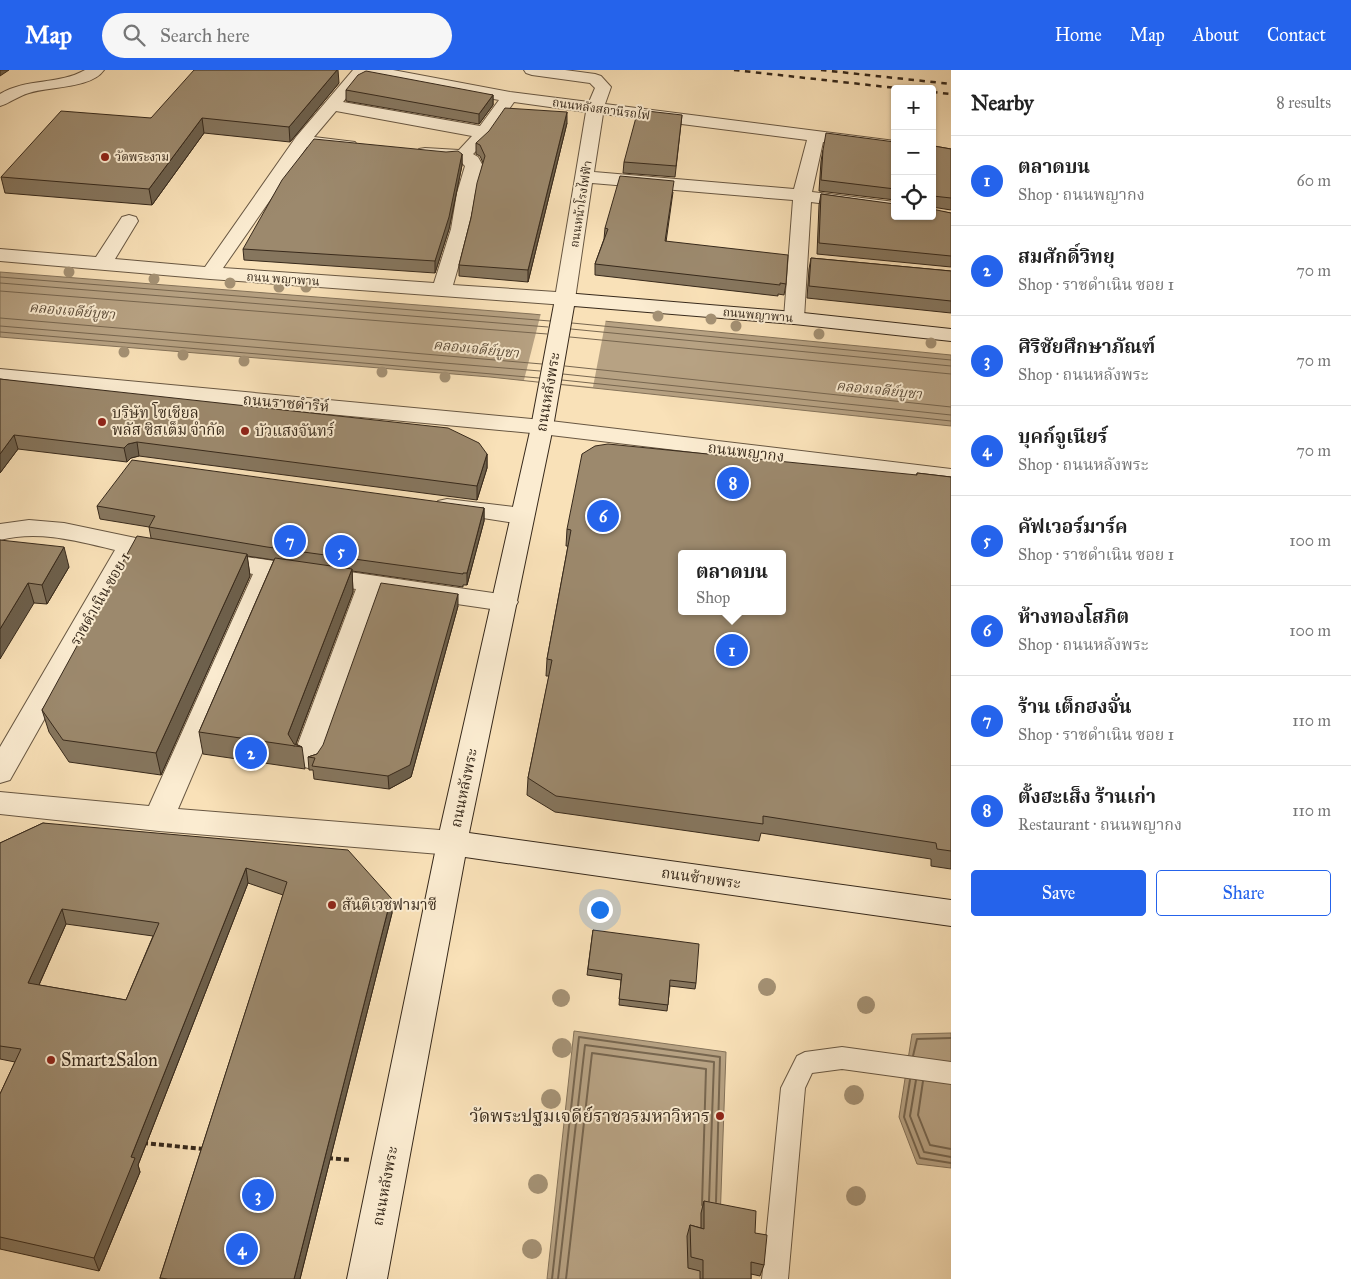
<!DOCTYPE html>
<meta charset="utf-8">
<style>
body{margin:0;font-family:"IM FELL Great Primer","Noto Serif Thai",serif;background:#f6f6f6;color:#222}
.controls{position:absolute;right:15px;top:15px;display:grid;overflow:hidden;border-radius:5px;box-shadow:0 1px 4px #0004}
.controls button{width:45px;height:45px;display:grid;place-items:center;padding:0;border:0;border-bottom:1px solid #e0e0e0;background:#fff;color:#222;font:25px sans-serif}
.you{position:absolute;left:599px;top:839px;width:18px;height:18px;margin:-12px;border:4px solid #fff;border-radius:50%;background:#1a73e8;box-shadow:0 0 0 8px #1a73e833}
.badge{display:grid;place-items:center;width:32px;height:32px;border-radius:50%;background:#2563eb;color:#fff;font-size:16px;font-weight:700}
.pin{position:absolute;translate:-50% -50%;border:2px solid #fff;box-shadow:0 1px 5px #0006}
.popup{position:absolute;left:678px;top:480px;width:108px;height:65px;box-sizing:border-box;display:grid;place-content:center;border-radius:5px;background:#fff;filter:drop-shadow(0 1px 4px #0005);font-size:16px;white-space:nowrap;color:#767676}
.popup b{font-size:19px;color:#222}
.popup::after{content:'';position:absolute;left:50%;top:100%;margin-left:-10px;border:10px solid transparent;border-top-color:#fff}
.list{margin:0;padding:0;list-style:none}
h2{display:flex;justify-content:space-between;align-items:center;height:65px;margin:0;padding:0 20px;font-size:21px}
h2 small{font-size:16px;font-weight:400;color:#767676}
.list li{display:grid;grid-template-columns:32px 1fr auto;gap:15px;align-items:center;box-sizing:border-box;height:90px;padding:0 20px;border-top:1px solid #e0e0e0}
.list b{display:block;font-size:19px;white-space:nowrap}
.list p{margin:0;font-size:16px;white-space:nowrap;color:#767676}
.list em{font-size:16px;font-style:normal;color:#767676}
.actions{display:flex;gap:10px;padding:15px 20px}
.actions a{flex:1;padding:11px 0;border:1px solid #2563eb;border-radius:5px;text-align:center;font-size:18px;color:#2563eb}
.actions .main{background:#2563eb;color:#fff}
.icon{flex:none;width:28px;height:28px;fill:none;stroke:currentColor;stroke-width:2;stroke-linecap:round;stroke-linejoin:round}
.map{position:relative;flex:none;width:951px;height:1209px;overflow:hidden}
header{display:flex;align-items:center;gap:30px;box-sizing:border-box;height:70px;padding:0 25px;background:#2563eb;color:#fff}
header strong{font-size:24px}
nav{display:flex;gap:28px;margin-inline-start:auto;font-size:18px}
.search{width:350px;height:45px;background:#f6f6f6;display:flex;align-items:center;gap:12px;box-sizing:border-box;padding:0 18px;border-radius:28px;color:#767676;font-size:19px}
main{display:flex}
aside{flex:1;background:#fff}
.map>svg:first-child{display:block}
.water{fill:#b7a283;stroke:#847259}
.pier{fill:#f9e1b8}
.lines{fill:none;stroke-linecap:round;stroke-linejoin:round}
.shore-far1{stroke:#77664f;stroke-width:1}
.shore{stroke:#77664f;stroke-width:2}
.lane-casing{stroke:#685742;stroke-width:2}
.street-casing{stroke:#685742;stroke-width:2}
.secondary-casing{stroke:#37291b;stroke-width:2}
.path{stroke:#37291b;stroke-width:4;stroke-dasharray:5 3;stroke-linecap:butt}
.lane{fill:#fbecd1;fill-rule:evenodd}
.street{fill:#fbecd1;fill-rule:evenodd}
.secondary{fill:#fbecd1;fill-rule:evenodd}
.rail{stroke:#37291b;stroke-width:2.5;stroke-dasharray:5.5 5.5;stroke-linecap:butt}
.tree{fill:#a49174}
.wall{fill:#86765e;stroke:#37291b;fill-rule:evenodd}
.shaded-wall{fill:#6d604c;stroke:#37291b}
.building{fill:#9c896d;stroke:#37291b;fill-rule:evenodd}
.poi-dot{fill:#8f2418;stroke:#fbecd1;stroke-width:2}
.labels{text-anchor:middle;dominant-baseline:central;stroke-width:4;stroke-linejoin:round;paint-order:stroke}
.far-street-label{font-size:12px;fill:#37291b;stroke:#fbecd1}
.far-poi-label{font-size:12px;fill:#37291b;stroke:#fbecd1;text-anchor:start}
.far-water-label{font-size:14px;font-style:italic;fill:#5d4d3a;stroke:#fbecd1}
.street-label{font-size:15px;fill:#37291b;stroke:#fbecd1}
.poi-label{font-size:15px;fill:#37291b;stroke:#fbecd1;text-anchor:start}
.near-poi-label{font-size:18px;fill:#37291b;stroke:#fbecd1;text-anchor:start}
</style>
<header>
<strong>Map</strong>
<div class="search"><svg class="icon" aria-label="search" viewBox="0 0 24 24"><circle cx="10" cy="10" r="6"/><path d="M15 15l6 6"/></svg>Search here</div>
<nav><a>Home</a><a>Map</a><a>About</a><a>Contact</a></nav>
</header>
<main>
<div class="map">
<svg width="951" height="1209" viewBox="0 0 951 1209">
<rect width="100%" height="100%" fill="#f9e1b8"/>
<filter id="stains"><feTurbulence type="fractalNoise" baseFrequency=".004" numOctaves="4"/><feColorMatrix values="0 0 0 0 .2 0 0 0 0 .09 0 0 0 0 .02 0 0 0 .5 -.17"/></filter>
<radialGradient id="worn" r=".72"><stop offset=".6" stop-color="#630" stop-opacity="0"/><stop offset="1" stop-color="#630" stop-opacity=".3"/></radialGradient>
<path class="water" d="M0,202L532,244L951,285V356L490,307L0,267Z
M574,961L726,982L718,1209H547Z
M951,963V1098L917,1094L899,1047L912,964Z"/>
<path class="pier" d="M541,243L606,249L593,317L524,310Z"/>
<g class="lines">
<path class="shore-far1" d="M0,207L550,251
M0,213L548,257
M0,221L547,264
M0,248L542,294
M572,253L951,290
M0,256L540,301
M571,259L951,296
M0,262L539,308
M570,267L951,304
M565,296L951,337
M563,304L951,345
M562,310L951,351"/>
<path class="shore" d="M913,986L917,969L951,968
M910,1010L904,1047L920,1088L951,1093
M916,1010L910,1046L924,1082L951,1087
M923,1011L918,1045L930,1075L951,1079
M552,1209L579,967L720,987L716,1132
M558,1209L585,975L714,992L709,1131
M566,1209L592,983L706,999L702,1135"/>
<defs>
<path id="lane" d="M842,977L951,992V1014L842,999L812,1003L805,1018L788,1209H762L781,1018L797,986L805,982Z"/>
<path id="street" d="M85,0H104C91,19 49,16 29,23C18,26 10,33 0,36V24C26,8 59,15 85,0Z
M353,0H393L510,22L589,32L595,18L590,13L532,5L526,3L524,0H565L595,4L601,6L611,17L605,34L895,71V81L823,72L812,122L895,132V143L811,132L804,248L801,252L794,254L787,252L784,248L793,130L592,113L575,229L572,233L565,235L210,209L0,191V179L96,187L122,147L129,145L136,147L138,151L115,189L205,197L296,67ZM366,4L368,5L499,30L480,56L343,32ZM514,32L586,42L556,222L453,215L469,159L475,123L483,96L478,87L473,84L487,70ZM336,41L472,66L459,80L425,78L419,79L416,83L419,87L459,90L465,96L457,123L451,159L434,213L223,198L307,77L349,81L355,80L358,76L355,72L314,67ZM603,44L807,70L794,119L594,102Z
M0,299L542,350L951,399V413L542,364L0,313Z
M447,429L522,438L531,441L534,446L531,451L522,454L438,441L435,436L438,431Z
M29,450L64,453L169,475L178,477L182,483L178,489L169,491L137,485L10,710L0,713V677L115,480C77,471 39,460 0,470V454Z
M212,482L514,526L518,532L514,538L505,541L381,523L323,687L318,695L308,698L298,695L293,687L356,519L277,508L178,739L452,761L463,765L467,773L463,781L452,785L159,761L0,744V722L149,736L253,504L203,496L199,490L203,484Z"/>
<path id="secondary" d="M565,223L794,242L951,259V271L794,254L574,236L553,357L469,763L951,830V856L465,787L387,1209H347L437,773L531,357L555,229L558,225Z"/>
</defs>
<use href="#lane" class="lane-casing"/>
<use href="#street" class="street-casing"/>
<use href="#secondary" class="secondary-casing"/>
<path class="path" d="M143,1073L204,1079
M328,1088L351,1090"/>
<use href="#lane" class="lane"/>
<use href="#street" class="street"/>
<use href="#secondary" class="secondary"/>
<path class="rail" d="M734,0L905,19
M821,0L951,14
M932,22L951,24"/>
</g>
<g class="tree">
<circle cx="69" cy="202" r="5.5"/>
<circle cx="154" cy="209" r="5.5"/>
<circle cx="230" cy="213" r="5.5"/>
<circle cx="279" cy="217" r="5.5"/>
<circle cx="306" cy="217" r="5.5"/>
<circle cx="658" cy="246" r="5.5"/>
<circle cx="711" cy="249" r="5.5"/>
<circle cx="736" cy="256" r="5.5"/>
<circle cx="819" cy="264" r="5.5"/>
<circle cx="931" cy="273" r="5.5"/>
<circle cx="124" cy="282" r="5.5"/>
<circle cx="183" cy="285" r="5.5"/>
<circle cx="244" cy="291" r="5.5"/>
<circle cx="382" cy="302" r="5.5"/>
<circle cx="445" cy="307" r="5.5"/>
<circle cx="767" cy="917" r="9"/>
<circle cx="561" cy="928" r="9"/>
<circle cx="866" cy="935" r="9"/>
<circle cx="562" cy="978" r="10"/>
<circle cx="854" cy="1025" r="10"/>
<circle cx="551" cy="1029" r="10"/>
<circle cx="538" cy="1114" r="10"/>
<circle cx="856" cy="1126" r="10"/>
<circle cx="532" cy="1179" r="10"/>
</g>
<path class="wall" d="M339,13L290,72L204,63L152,135L5,123L1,107L151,48Z
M346,20L493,25V35L479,54L346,31Z
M682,45L675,107L623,103L624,92Z
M567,53L528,212L459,206V195L471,148L483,93L480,86L476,84V73Z
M895,72V130L819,121L821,91L823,80Z
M932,74L934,76L951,79V140L932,137Z
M462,84V95L449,159L435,203L244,190L243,179Z
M673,122L666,172L786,214L784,225L778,224V226L595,205V194L604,169L605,158Z
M821,124L951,143V197L817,184L819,135Z
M811,188L951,201V243L807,228L809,199Z
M0,309L487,384V398L477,430L139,386L131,388L127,392L18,379L0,403Z
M917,403L951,407V799L931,796V789L761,763L759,771L555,742L527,725L528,708L549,606H546L547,589L568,476H566L567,459L917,405Z
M97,436L484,438V451L467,515H463V517L352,501L353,522L296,674L302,677L305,699L203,684L199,662L274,490L247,486L250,506L161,705L69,692L49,662L42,640L151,468L149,457L100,449Z
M0,470L69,497L47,534L34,533Z
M458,536L411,707L389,719L314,709L313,700H309L308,687L317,684Z
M43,753L391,828L392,843L300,1209H160V1208L283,825L248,813L138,1095L140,1102L99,1201L0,1179V1024L15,992L0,989V773ZM66,854L153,866L126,930L39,915Z
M593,860L696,913L695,919L670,916L667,941L619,935L621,910L587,905Z
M704,1131L755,1163L764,1195L760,1206L751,1204V1209H700V1201L688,1198L687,1166L690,1155L701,1158V1143Z"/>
<path class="shaded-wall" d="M0,0H9L0,6Z
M337,0H338L339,13L290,72L289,57Z
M493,25V35L479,54V44Z
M567,42V53L528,212V200Z
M202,48L204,63L152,135L149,119Z
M462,84V95L449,159L435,203V191Z
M14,365L18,379L0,403V384Z
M137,372L139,386L131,388L127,392L124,378L128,374Z
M487,384V398L477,430V416Z
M484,438V451L467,515V503Z
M64,477L69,497L47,534L42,515Z
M247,484L250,506L161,705L156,683Z
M352,499L353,522L295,676L290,675L288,664Z
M28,513L34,533L0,589V559Z
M458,524V536L411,707L389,719L388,706Z
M246,798L248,813L138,1095L140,1102L99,1201L94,1188L131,1087Z
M391,828L392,843L300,1209H294Z
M62,839L66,854L33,928L28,913Z"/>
<path class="building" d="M194,0H337L289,57L202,48L149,119L1,107L61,41L151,48Z
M366,1L493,25L479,44L346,20L358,5Z
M505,38L567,42L528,200L459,195L471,148L477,113L485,86L480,75L476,73L489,61Z
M638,40L682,45L676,96L624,92Z
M826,63L895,72V119L821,110L823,80Z
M314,69L446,82L458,81L462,84L449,147L435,191L243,179L282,110Z
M932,74L934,76L951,79V128L933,126L932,133Z
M620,106L674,111L665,171L788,185L786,214L780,213V215L595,194L608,159L605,158Z
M821,124L895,134V146H932V139L951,143V186L819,173Z
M811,188L951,201V231L809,216Z
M0,309L448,358L479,373L487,384L477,416L137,372L128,374L124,378L14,365L0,384Z
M608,374L917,405V403L951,407V781L937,779L936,773L763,746V754L556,726L528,708L552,590L547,589L571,460L567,459L582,384L595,376ZM682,484H782V541H682Z
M132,390L484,438L467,503H463V504L267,477L149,457L155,446L97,436Z
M137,466L247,484L156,683L63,670L42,640Z
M0,470L64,477L42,515L28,513L0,559Z
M275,488L352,499L288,664L294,674L302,677L199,662Z
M381,513L458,524L410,695L388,706L312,696L315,688L308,687L317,684L323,675Z
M43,753L348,780L391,828L294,1209H168L160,1208L287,812L246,798L131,1087L135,1088L94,1188L0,1167V1024L21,979L0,976V773ZM62,839L159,853L126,930L28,913Z
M593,860L699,874L696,913L670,910L668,935L619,929L622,904L588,899Z
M704,1131L756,1141L755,1163L767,1165L764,1195L751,1192V1209H703V1190L691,1187L690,1155L704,1159Z"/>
<g class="poi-dot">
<circle cx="105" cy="87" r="5"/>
<circle cx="102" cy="352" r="5"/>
<circle cx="245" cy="361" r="5"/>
<circle cx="332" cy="835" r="5"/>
<circle cx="51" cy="990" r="5"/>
<circle cx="720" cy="1046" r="5"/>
</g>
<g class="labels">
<g class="far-street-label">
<text transform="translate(601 39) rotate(8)">ถนนหลังสถานีรถไฟ</text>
<text transform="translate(581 134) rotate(-81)">ถนนหน้าโรงไฟฟ้า</text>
<text transform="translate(283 209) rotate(4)">ถนน พญาพาน</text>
<text transform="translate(758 245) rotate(5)">ถนนพญาพาน</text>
</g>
<g class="far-poi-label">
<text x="115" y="87">วัดพระงาม</text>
</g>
<g class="far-water-label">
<text transform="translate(72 241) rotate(5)">คลองเจดีย์บูชา</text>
<text transform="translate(476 279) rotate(6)">คลองเจดีย์บูชา</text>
<text transform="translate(879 320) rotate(6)">คลองเจดีย์บูชา</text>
</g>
<g class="street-label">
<text transform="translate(548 322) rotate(-80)">ถนนหลังพระ</text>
<text transform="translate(286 333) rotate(5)">ถนนราชดำริห์</text>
<text transform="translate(746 382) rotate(7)">ถนนพญากง</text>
<text transform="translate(100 529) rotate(-60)">ราชดำเนิน ซอย 1</text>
<text transform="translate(464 718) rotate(-78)">ถนนหลังพระ</text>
<text transform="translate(701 808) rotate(8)">ถนนซ้ายพระ</text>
<text transform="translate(385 1116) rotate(-79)">ถนนหลังพระ</text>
</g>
<g class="poi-label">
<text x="112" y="343">บริษัท โซเชียล<tspan x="112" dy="17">พลัส ซิสเต็ม จำกัด</tspan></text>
<text x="255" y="361">บัวแสงจันทร์</text>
<text x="342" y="835">สันติเวชฟามาซี</text>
</g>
<g class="near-poi-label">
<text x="61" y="990">Smart2Salon</text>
<text x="710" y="1046" text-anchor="end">วัดพระปฐมเจดีย์ราชวรมหาวิหาร</text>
</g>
</g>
<rect width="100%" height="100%" filter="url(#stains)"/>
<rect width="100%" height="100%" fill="url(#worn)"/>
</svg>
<div class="controls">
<button>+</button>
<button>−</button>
<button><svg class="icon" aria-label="locate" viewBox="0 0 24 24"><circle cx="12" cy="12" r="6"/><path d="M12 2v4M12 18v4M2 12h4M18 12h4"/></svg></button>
</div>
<div class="you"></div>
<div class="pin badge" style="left:732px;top:580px">1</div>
<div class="popup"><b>ตลาดบน</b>Shop</div>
<div class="pin badge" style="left:251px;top:683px">2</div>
<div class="pin badge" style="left:258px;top:1125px">3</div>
<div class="pin badge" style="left:242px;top:1179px">4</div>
<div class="pin badge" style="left:341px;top:481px">5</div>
<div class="pin badge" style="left:603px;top:446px">6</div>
<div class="pin badge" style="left:290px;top:471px">7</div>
<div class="pin badge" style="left:733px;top:413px">8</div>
</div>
<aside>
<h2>Nearby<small>8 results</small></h2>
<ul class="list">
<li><span class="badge">1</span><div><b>ตลาดบน</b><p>Shop · ถนนพญากง</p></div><em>60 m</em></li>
<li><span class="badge">2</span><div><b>สมศักดิ์วิทยุ</b><p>Shop · ราชดำเนิน ซอย 1</p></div><em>70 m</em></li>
<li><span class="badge">3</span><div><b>ศิริชัยศึกษาภัณฑ์</b><p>Shop · ถนนหลังพระ</p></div><em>70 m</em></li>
<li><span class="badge">4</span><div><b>บุคก์จูเนียร์</b><p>Shop · ถนนหลังพระ</p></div><em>70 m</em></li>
<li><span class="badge">5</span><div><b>คัฟเวอร์มาร์ค</b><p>Shop · ราชดำเนิน ซอย 1</p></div><em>100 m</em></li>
<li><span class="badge">6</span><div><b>ห้างทองโสภิต</b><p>Shop · ถนนหลังพระ</p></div><em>100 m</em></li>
<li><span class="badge">7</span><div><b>ร้าน เต็กฮงจั่น</b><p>Shop · ราชดำเนิน ซอย 1</p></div><em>110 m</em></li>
<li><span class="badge">8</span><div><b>ตั้งฮะเส็ง ร้านเก่า</b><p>Restaurant · ถนนพญากง</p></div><em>110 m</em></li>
</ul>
<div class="actions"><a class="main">Save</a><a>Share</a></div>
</aside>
</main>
